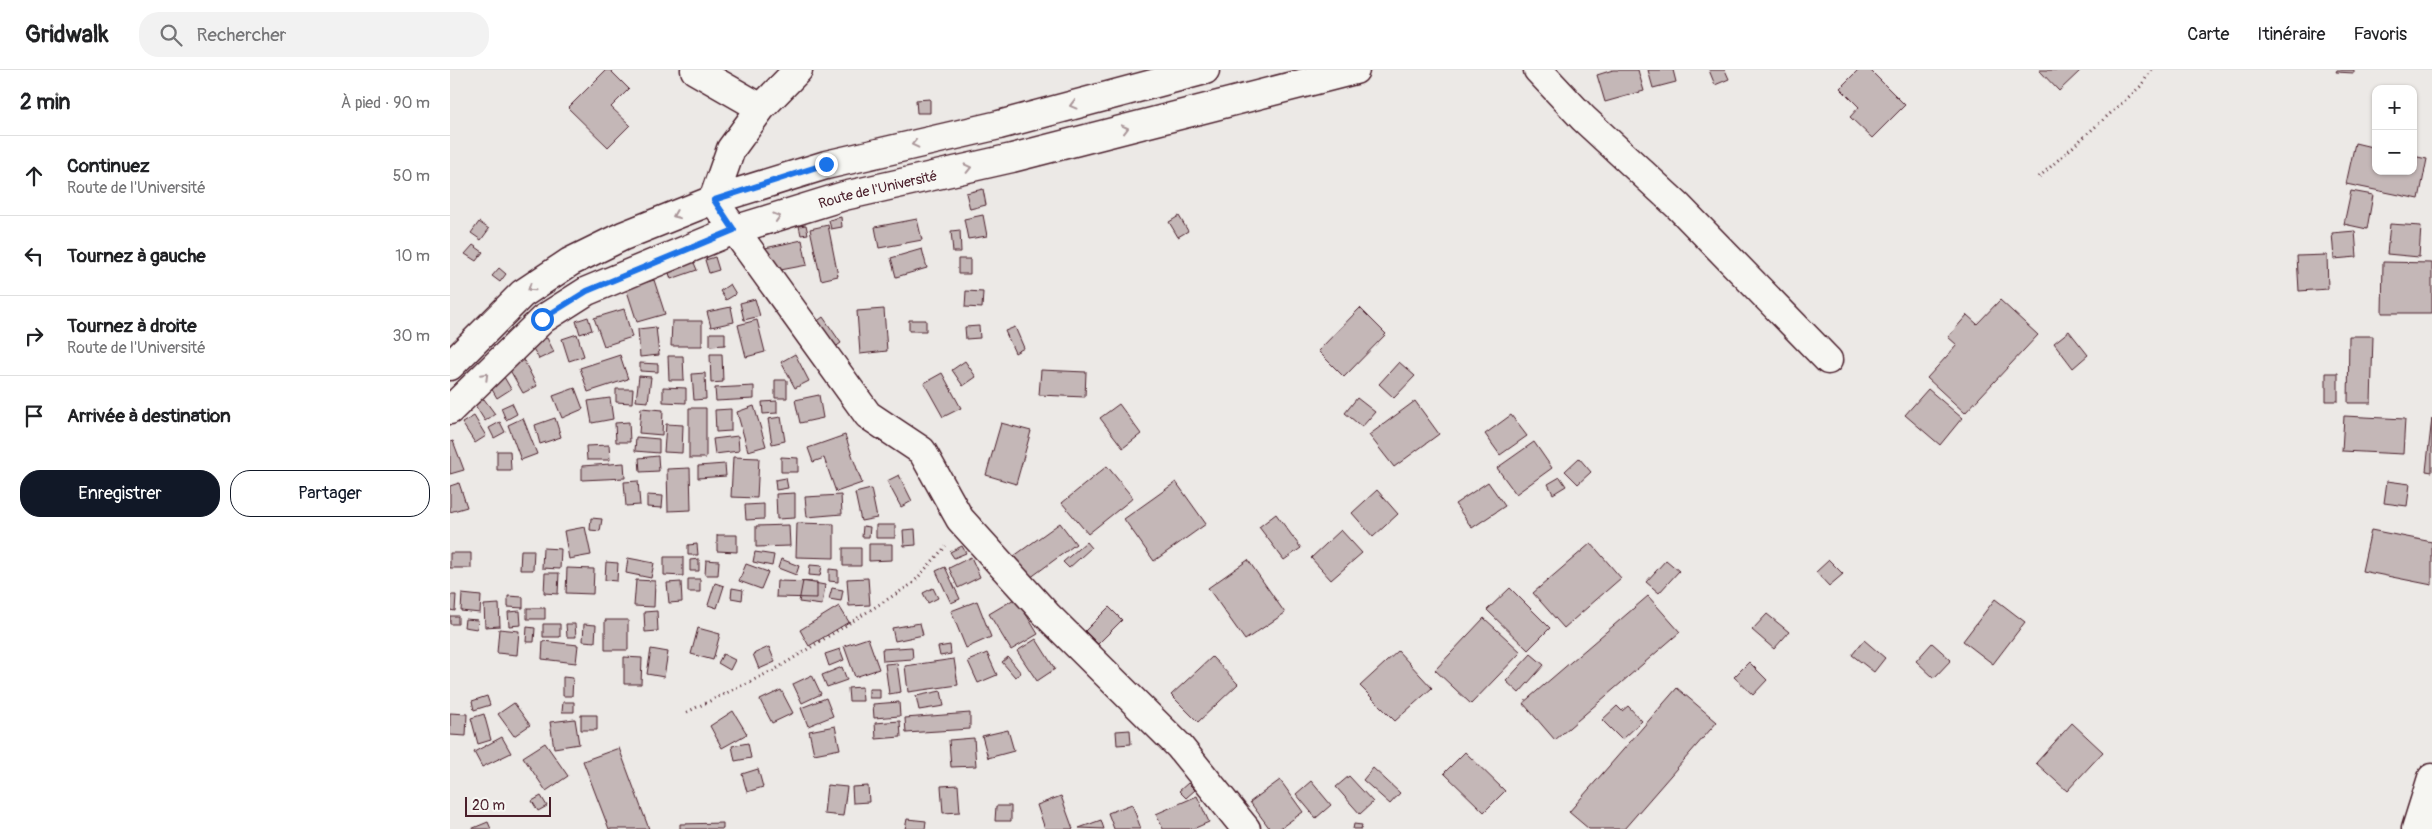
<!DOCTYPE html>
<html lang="fr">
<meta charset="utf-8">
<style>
body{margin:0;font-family:Pangolin,sans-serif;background:#f2f2f2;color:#202124}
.controls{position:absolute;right:15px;top:15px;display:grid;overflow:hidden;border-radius:10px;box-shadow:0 1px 4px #0004}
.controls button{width:45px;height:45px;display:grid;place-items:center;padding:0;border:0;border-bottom:1px solid #e0e0e0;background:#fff;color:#202124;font:25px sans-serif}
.scale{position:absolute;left:15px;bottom:12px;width:86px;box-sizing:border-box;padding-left:5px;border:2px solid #4a1f2b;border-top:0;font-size:14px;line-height:18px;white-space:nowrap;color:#4a1f2b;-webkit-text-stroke:4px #f6f6f2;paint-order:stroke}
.stop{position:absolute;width:15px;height:15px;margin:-11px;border:4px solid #1a73e8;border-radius:50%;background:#fff}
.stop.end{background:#1a73e8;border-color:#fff;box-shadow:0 1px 5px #0008}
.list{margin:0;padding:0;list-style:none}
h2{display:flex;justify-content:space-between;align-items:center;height:65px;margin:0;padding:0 20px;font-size:21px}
h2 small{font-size:16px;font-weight:400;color:#757577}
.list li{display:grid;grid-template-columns:32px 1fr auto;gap:15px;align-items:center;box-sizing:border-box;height:80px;padding:0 20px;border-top:1px solid #e0e0e0}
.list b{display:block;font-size:19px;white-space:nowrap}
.list p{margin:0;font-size:16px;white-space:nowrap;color:#757577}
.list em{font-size:16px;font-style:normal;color:#757577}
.actions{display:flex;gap:10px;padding:15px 20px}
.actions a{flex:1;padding:11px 0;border:1px solid #111827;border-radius:20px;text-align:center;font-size:18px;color:#111827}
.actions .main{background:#111827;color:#fff}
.icon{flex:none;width:28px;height:28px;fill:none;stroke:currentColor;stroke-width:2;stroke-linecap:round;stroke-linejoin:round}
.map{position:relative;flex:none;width:1982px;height:759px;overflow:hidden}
header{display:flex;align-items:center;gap:30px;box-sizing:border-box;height:70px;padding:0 25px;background:#fff;border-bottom:1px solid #e0e0e0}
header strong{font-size:24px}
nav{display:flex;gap:28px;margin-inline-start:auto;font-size:18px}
.search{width:350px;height:45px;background:#f2f2f2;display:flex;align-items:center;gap:12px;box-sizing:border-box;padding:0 18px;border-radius:20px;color:#757577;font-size:19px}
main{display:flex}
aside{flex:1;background:#fff}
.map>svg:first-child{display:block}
.building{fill:#c4b7b7;stroke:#4a1f2b}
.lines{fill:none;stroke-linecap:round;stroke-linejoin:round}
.minor-casing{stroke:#4a1f2b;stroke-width:31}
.major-casing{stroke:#4a1f2b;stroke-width:31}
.path{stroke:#4a1f2b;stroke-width:3;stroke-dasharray:1 4;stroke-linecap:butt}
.minor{stroke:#f6f6f2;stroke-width:28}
.major{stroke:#f6f6f2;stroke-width:28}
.oneway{stroke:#a99598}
.route{stroke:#1a73e8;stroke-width:6}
.labels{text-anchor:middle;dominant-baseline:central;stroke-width:5;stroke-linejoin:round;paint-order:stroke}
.street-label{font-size:14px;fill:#4a1f2b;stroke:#f6f6f2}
</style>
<header>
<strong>Gridwalk</strong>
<div class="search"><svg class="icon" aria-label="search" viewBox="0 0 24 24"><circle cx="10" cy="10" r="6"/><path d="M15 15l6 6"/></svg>Rechercher</div>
<nav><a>Carte</a><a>Itinéraire</a><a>Favoris</a></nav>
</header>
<main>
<aside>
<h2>2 min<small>À pied · 90 m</small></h2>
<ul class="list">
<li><svg class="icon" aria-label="ahead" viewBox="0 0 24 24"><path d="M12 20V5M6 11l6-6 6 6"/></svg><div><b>Continuez</b><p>Route de l'Université</p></div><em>50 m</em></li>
<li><svg class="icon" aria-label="left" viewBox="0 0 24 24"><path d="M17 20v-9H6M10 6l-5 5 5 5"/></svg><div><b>Tournez à gauche</b></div><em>10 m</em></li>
<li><svg class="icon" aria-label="right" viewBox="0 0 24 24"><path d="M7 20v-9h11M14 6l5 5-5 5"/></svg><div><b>Tournez à droite</b><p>Route de l'Université</p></div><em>30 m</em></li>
<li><svg class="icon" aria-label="arrive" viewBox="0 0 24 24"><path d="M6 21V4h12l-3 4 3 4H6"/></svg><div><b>Arrivée à destination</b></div></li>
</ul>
<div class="actions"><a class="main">Enregistrer</a><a>Partager</a></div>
</aside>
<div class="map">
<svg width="1982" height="759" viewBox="0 0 1982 759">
<rect width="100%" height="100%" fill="#ece9e6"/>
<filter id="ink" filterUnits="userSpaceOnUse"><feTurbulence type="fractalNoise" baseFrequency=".02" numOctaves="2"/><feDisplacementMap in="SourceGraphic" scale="10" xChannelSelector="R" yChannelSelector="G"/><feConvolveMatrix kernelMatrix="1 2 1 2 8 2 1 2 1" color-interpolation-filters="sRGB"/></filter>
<g filter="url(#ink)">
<path class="building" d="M156,0H160L179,19L161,37L180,55L158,77L118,38Z
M1163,0H1188L1194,21L1155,32L1147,5Z
M1198,0H1223L1226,12L1203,18Z
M1259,0H1275L1279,9L1265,15Z
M1408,0H1420L1455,35L1422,68L1400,47L1409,37L1390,18Z
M1589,0H1631L1609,21Z
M1887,0H1904V3L1886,2Z
M480,29V43H467L466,30Z
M1905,73L1926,78V101H1963V86L1977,89L1969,129L1896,114Z
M533,119L536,135L520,139L516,123Z
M1901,121L1923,125L1917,159L1894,154Z
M533,145L537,166L518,169L514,149Z
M729,146L738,161L728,167L719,152Z
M391,147L392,157L381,159L379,150Z
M467,149L472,170L429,178L425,157Z
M29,152L39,159L31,170L21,163Z
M1940,154L1971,156L1969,187L1937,184Z
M356,155L358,164L351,165L349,156Z
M378,155L388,206L371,210L360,159Z
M510,160L511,182H503L501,161Z
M1905,161L1907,187L1884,189L1882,163Z
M352,170L357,195L320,202L315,178Z
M23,175L33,182L26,191L15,184Z
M472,179L477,198L446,207L441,188Z
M1877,185L1878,219L1849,221L1847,186Z
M265,187L269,200L259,203L255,190Z
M242,188L247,200L221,209L217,197Z
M508,189H520V204H508Z
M1933,192L1982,193V243H1932Z
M49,198L56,204L50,212L42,206Z
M204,210L215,244L187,252L176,218Z
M280,214L286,224L276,230L270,221Z
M516,221L533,222L532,238L515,237Z
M305,229L310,246L294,250L290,233Z
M1550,230L1588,265L1515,343L1477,308L1507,275L1498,267L1517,245L1527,254Z
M281,237L284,252L261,257L257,242Z
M910,238L936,264L894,307L868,281Z
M174,239L182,267L154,276L144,248Z
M434,239L437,281L410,284L407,241Z
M138,247L142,260L130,264L126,251Z
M373,247L391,273L374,285L357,259Z
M307,250L315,282L296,287L288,255Z
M459,250H476V261H459Z
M222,251H252V276H221Z
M529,256L530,268L516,269L515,257Z
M206,257L209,285L190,287L188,259Z
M565,257L574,278L565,283L555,261Z
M1619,261L1638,285L1623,298L1604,273Z
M260,263H275V275L260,276Z
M127,264L134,286L119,291L112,269Z
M1899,266H1923L1921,333H1898Z
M97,268L104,282L89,289L81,275Z
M260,284H272L273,312L261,313Z
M345,284L359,311L345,318L331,292Z
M170,285L178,309L138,322L130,298Z
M218,286H233L234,310H219Z
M72,287L87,316L73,323L57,295Z
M515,291L526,307L513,316L502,300Z
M949,292L965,306L944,328L929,314Z
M190,293L208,294V302L190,301Z
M591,300L636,302L635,327L589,325Z
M255,303L256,329L244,330L242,304Z
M492,303L511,338L493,347L474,313Z
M1876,303H1888V331H1876Z
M189,306L201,307L198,332L186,331Z
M54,307L61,319L47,328L40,316Z
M325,310H337V328H325Z
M304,316V329L266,331L265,318Z
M213,317L236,318V333L213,332Z
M125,318L133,339L112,348L103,326Z
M166,319H183L182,333L166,332Z
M1478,319L1512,348L1490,375L1455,345Z
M369,325L373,348L350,353L345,330Z
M160,328L163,349L142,353L138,331Z
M907,328L925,342L912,357L895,343Z
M34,329L45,344L35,351L25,335Z
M327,331V343L313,344L312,332Z
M965,331L989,364L944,397L919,365Z
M62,333L67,344L56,350L51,338Z
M669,334L691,364L673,378L650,348Z
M304,336L316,376L298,381L287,342Z
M191,338L213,340L212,365L189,363Z
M239,338H256V388H239Z
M281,339V361L266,362L265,340Z
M1061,345L1077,366L1050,385L1035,364Z
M24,346L36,366L25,373L12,353Z
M1894,346L1955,349L1953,384L1892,381Z
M331,347L335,371L322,374L318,349Z
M73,348L87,384L71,390L58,355Z
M105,348L111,367L90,374L85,355Z
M1982,348V402L1976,401Z
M50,352L55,362L44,368L39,358Z
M179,352L180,372H166L165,353Z
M551,353L581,361L566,414L536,405Z
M216,354L233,355L232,383L214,382Z
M395,365L412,413L386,422L374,388L363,392L358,378Z
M288,366L289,381L265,384L263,369Z
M186,367L209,369V383L185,381Z
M3,371L14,400L0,404V372Z
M1084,372L1102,398L1066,424L1047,398Z
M159,375L160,390H137L136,376Z
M47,381H60L61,400H47Z
M208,386L209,401L190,402L189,388Z
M283,387L309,388L307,428L281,427Z
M331,387L348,388V402H331Z
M1129,388L1141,402L1128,414L1115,401Z
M174,393L175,408L132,410V396Z
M275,394L276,406L248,408V396Z
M657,396L683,428L638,464L612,433Z
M240,398L241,440L218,441L217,399Z
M449,405L462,431L451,437L437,411Z
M1110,407L1116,416L1103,424L1098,414Z
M336,408L338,418L326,420L325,410Z
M188,411L190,435L176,436L174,412Z
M1937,411L1960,414L1957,436L1934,433Z
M726,412L756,454L704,491L674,449Z
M1038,412L1055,436L1022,458L1005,434Z
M9,413L17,437L0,442V416Z
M421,419L427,448L411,451L405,423Z
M927,420L948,444L923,467L902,443Z
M345,423V448L327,449L326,424Z
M197,425L213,426L212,438L197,437Z
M391,425L392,444L357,447L355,427Z
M314,434V449L296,450L295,435Z
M826,444L851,478L834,490L809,457Z
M141,448L152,449L150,461L140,460Z
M347,453L384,454V488L346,487Z
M610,453L626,474L580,508L564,486Z
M339,455L340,476L306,477V456Z
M426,455H445V468H426Z
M413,456L420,457L419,467H412Z
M135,457L141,485L119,489L114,461Z
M465,459L466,475L454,476L453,460Z
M891,460L912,483L881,510L861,488Z
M1921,460L1982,472V515L1912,501Z
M267,465H287V482L267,481Z
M636,472L641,478L619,498L613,492Z
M1141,473L1171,508L1114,558L1083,523Z
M247,474L248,485H238V475Z
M419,474H442V490L419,491Z
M512,476L516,483L504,488L500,482Z
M93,478L111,479L110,499L92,498Z
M393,478H411V496H393Z
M71,480H84L83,500H70Z
M305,482L324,485L322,496L303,492Z
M0,483H21V498H0Z
M214,487H233V506L214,505Z
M521,487L530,507L508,518L499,498Z
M178,488L204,493L201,508L176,503Z
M249,489V501H240V490Z
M331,489L349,496L346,505L328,498Z
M256,490L269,491L268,505H255Z
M798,490L835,543L795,570L758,518Z
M1216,490L1229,501L1209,523L1196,512Z
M1379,490L1393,504L1379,516L1366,502Z
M156,492L168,493L167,511L155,510Z
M296,494L318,502L311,519L289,511Z
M360,495L372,496L370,506L359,505Z
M495,497L510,529L501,533L486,501Z
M117,498L144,499L143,524L116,523Z
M379,499L388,500V512L379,511Z
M95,503H109L108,524L94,523Z
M418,508L420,535L399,536L397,509Z
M238,509H250V522H238Z
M186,510L205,511L204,537L184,536Z
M327,511L367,512V528L326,527Z
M353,511L375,515L372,535L349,532Z
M231,512L232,532L219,533L217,513Z
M265,513L274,516L267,538L258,535Z
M282,518L293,520L292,530L281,528Z
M382,518L393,520L391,531L379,529Z
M483,518L488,528L478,533L473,523Z
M1060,518L1100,558L1078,580L1037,540Z
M12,524L31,526L30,543L11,541Z
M0,525H6L5,541L0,540Z
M58,526L73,527V538L58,537Z
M1198,526L1230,562L1105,670L1073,633Z
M566,528L588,564L561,580L539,544Z
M1545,529L1575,552L1543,594L1513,571Z
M527,531L541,567L516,578L501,541Z
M49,534L50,556L35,557L34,535Z
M389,536L399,552L359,576L350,560Z
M659,537L672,550L648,574L635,561Z
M77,538H95V549H77Z
M70,541L71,555L59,556L58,542Z
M207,541L208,561L195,562L194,542Z
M1317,544L1339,562L1324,579L1302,560Z
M0,546H8V554H0Z
M1034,548L1071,582L1021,634L985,600Z
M15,549L28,550L27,559L14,557Z
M155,550H178V580H155Z
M470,553L473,565L445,571L442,558Z
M93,554H110V567H93Z
M116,554H125L126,567H117Z
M134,554L146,555L145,572L133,571Z
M77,557L85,558L84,572H76Z
M248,558L270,564L263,590L241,584Z
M49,559L69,561L67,585L47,583Z
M418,568L429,599L405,607L394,576Z
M586,569L605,599L587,611L567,581Z
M1414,570L1435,588L1424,602L1402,585Z
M93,571L128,575L126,593L92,589Z
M1482,573L1501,590L1484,608L1466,591Z
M500,575L501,584L490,586L488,577Z
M319,577L325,592L309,599L303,584Z
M462,577L463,589L433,591L432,579Z
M201,579L218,582L214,607L197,604Z
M390,579L394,590L379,596L375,584Z
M948,581L982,618L945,651L910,616Z
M537,583L547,605L528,613L518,591Z
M273,584L285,590L280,600L268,593Z
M1081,584L1094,595L1069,623L1056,611Z
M174,587L192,588L191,614H174Z
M558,587L571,603L565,607L552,592Z
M762,587L788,614L748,652L721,625Z
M504,589L508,615L458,622L455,596Z
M1299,592L1317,610L1303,625L1284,607Z
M447,593L451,622L439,624L435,594Z
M392,597L397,610L377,617L372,605Z
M362,605L371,624L352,633L343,614Z
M113,607L123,608L122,626H113Z
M412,617L413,631H399L398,618Z
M1227,618L1267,652L1174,759H1139L1119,742Z
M419,619H430V628H419Z
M331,620L343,643L322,653L310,630Z
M491,621L494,636L469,640L466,626Z
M37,626L40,635L24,640L22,631Z
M376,628L383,646L358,656L351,638Z
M113,632H124V642H112Z
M449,632L450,646L424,648L423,634Z
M64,633L80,655L64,666L48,644Z
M1167,636L1172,641L1178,636L1192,651L1172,670L1152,650Z
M283,641L297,664L272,678L260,656Z
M0,643L17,644L16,666L0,665Z
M520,643V659L456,663L455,648Z
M34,644L41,670L28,674L21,648Z
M131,645H147V660H131Z
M125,649L129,674L104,678L100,652Z
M450,651L451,667L426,669L425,653Z
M1622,653L1653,682L1617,721L1586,693Z
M385,656L390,679L364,684L359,661Z
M558,660L564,681L538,688L532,666Z
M680,660L681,674L667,675L666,661Z
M52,667L61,683L32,697L24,682Z
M524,668L526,696L501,697L499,670Z
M95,673L118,706L96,721L73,687Z
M298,673L301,688L285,691L282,676Z
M169,678L199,759H159L133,691Z
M1015,682L1055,721L1034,742L994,703Z
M923,698L950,723L940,734L913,710Z
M308,699L313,717L297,722L292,704Z
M899,706L923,732L910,744L886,717Z
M830,710L853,742L829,759H820L800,732Z
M861,711L881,735L866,748L846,724Z
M738,713L745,720L736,728L729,721Z
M377,715L397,717L393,746L374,744Z
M508,715L510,742L493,743L491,716Z
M418,716L419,732L403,733L402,717Z
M91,726L97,736L88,741L82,731Z
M611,726L623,759H595L587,735Z
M747,726L759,752L743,759H713L706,744Z
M682,734L691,759H664L658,743Z
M546,736H561V751H545Z
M457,749L476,751L475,759H455Z
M651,750L654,759L629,758Z
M38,752L41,759H21Z
M273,753V759H230V754Z
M904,754L912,755L911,759H903Z"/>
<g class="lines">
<defs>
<path id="minor" d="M245,0L311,38
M348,0L311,38L281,79L263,130L418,345L472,381L510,449L597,545L729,676L796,759
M1088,0L1133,48L1228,136L1378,290
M1966,759L1982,708"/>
<g id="major">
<path d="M0,296L72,224L120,192L173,166L263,130L376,95L549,55L755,0"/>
<path id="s1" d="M0,340L93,249L137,221L284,160L394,126L562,88L905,0"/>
</g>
</defs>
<use href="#minor" class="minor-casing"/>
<use href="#major" class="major-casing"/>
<path class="path" d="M1589,107L1691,16L1701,0
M237,642L326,599L462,514L496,476"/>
<use href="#minor" class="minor"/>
<use href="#major" class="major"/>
</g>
<defs><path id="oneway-chevron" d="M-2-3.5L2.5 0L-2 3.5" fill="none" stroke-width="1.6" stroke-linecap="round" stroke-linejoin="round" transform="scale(1.25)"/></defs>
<g class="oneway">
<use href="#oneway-chevron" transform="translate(623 35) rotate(165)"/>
<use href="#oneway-chevron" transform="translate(675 59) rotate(-14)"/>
<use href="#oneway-chevron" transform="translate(465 74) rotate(167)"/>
<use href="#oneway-chevron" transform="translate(518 98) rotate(-13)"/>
<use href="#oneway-chevron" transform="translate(226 145) rotate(158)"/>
<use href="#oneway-chevron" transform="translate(327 147) rotate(-17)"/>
<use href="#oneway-chevron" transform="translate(81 218) rotate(146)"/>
<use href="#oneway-chevron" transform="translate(35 306) rotate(-45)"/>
</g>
</g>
<g class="lines" filter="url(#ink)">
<path class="route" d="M92,249L137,221L284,160L264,130L376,94"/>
</g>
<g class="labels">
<g class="street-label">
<text stroke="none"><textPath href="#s1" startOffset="491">Route de l'Université</textPath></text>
</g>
</g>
</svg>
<div class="controls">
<button>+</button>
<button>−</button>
</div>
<div class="scale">20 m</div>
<div class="stop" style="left:92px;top:249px"></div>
<div class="stop end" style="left:376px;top:94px"></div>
</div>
</main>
